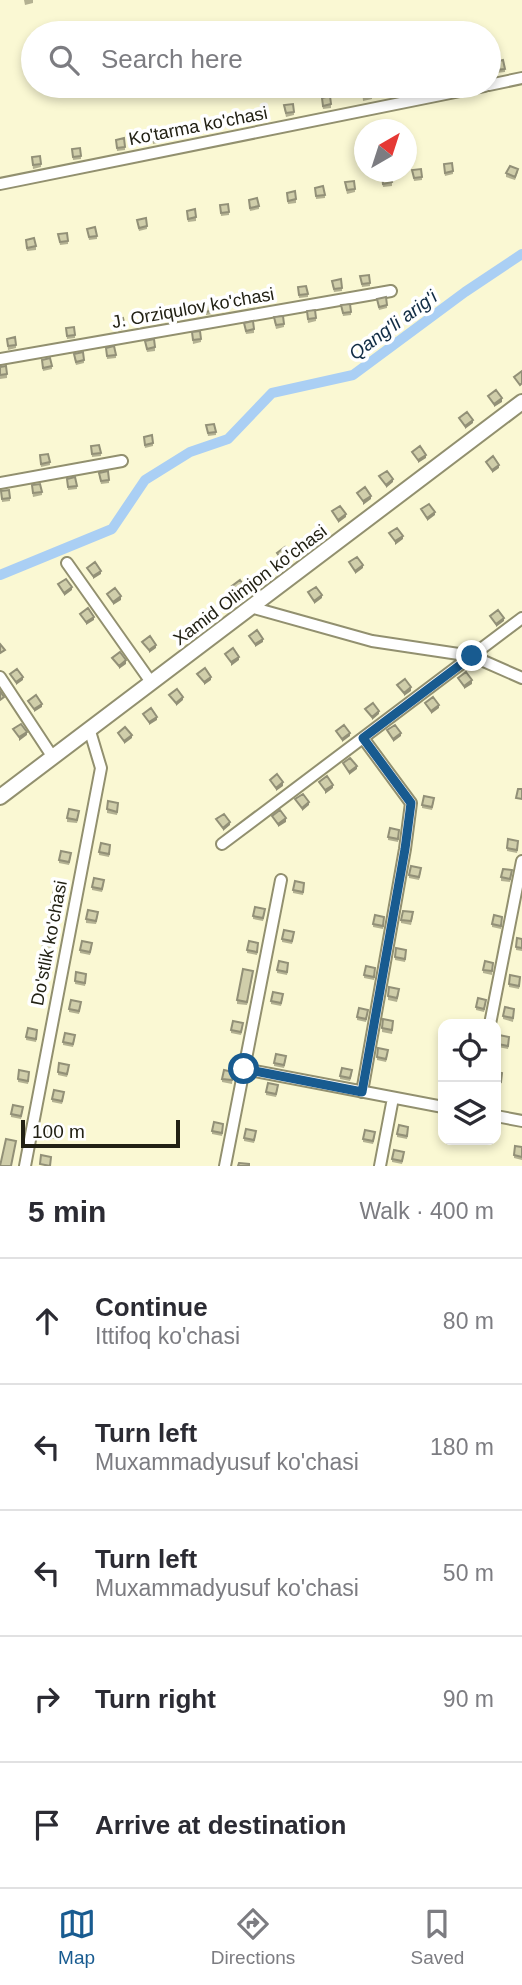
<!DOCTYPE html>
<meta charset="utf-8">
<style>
body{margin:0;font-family:Helvetica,sans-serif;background:#f7f7f7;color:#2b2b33}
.controls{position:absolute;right:21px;bottom:21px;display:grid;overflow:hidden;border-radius:14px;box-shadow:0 4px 10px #0003}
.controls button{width:63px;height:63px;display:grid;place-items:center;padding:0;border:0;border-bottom:2px solid #e1e1e2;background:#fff;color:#2b2b33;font:35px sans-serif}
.compass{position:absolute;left:354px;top:119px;width:63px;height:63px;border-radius:50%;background:#fff;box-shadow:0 4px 10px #0003;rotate:39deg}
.scale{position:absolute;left:21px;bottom:18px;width:159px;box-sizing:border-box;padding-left:7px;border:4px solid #222114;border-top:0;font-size:19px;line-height:24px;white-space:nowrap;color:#222114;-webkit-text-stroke:5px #fff;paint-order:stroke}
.stop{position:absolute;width:21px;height:21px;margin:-16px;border:5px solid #185b90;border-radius:50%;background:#fff}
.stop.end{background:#185b90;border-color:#fff;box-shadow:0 2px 7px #0008}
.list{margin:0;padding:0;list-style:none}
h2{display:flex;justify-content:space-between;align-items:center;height:91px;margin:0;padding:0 28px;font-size:30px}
h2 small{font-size:23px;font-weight:400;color:#7c7c81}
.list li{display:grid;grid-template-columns:46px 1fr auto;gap:21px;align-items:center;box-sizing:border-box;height:126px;padding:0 28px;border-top:2px solid #e1e1e2}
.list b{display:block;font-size:26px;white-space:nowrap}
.list p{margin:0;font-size:23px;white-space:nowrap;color:#7c7c81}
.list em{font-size:23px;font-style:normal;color:#7c7c81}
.icon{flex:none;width:38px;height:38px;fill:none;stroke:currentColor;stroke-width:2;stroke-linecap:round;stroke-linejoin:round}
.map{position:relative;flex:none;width:522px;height:1166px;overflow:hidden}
.search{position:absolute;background:#fff;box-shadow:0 4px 10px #0003;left:21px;right:21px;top:21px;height:77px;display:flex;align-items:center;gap:18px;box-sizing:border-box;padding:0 24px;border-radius:38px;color:#7c7c81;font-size:26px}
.sheet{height:721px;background:#fff}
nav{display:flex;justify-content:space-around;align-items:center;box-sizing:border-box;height:98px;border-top:2px solid #e1e1e2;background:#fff;font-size:19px;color:#7c7c81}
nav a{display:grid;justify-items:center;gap:4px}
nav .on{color:#185b90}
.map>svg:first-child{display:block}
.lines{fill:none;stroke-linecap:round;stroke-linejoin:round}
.canal{stroke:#aacff4;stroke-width:10}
.street-casing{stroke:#92906f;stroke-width:14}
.secondary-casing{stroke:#92906f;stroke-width:18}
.street{stroke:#fff;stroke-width:10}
.secondary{stroke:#fff;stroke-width:14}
.wall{fill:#b3b192}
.shaded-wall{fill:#929077}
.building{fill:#d0ceaa;stroke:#929077;stroke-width:2}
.route{stroke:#185b90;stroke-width:9}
.labels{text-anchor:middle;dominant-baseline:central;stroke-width:7;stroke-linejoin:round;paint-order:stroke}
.street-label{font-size:18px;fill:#222114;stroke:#fff}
.water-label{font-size:19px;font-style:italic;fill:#112c44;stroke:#fff}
</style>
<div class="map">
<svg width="522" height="1166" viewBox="0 0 522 1166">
<rect width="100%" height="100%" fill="#faf8d3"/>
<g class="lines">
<path class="canal" d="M0,575L112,529L145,480L190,452L228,439L272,393L353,375L465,292L522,254"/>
<defs>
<path id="street" d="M489,85L522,78
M0,184L485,86
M0,359L391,291
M0,483L122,461
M67,563L151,682
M254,608L372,641L472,656L522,678
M0,677L52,756
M222,844L522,618
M490,1024L522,861
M244,1069L443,1107
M362,1092L405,849L411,803L363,738
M496,1116L522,1121
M25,1166L101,768L89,728
M225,1166L281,880
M380,1166L393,1098"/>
<path id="secondary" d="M0,797L522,402"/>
</defs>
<use href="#street" class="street-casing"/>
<use href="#secondary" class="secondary-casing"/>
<use href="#street" class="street"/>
<use href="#secondary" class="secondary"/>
</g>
<path class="wall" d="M24,0H33V3L25,5Z
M495,65L505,69V72L496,73Z
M387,86H396L397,94L388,95Z
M410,86H419V89L411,91Z
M362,89L372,96V99L363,101Z
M322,101L331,104V108L323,109Z
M284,108L294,112V115L286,117Z
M245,113L255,120V123L247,124Z
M208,121L218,128V131L210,132Z
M187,125L197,132V135L189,136Z
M152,133L161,139V142L153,144Z
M116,140L125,147V150L117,151Z
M72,152L81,156V159L73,160Z
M32,157L41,164V167L33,169Z
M444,168L453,171V174L445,176Z
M412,170L422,177V180L414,181Z
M518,172L515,180L506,177V173Z
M382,176L392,182V186L383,187Z
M345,185L355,189V192L347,194Z
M315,188L325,195V198L316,199Z
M287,193L296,199V203L288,204Z
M249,203L259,206V209L250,211Z
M220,205L229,212V215L221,216Z
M187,214L196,217V221L188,222Z
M137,220L147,226V229L139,231Z
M87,229L97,236V239L89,240Z
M58,234L68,241V244L60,245Z
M26,240L36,246V250L27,251Z
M360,276L370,283V286L362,287Z
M332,284L342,288V291L334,292Z
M298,287L308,294V297L299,298Z
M242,297L252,304V307L243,308Z
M377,299L387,305V308L379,310Z
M204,304L214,310V314L206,315Z
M341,305L351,312V315L343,316Z
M173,310L182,316V319L174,321Z
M307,315L316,318V321L308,323Z
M115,320L125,326V329L116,331Z
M274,320L284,324V327L276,329Z
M244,323L254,329V333L246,334Z
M66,328L75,335V338L67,339Z
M192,332L201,339V342L193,344Z
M7,339L16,345V348L8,350Z
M145,341L155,347V351L147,352Z
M106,348L116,355V358L107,359Z
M74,357L84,360V363L76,365Z
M42,363L52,366V369L43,371Z
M0,367L7,374V378L0,379Z
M206,425L216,432V435L208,436Z
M144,440L153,443V446L145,448Z
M91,446L101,453V456L92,457Z
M40,455L50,462V465L41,467Z
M99,476L109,480V483L101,484Z
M67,479L77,486V489L68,490Z
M32,489L42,492V495L33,497Z
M1,491L10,498V501L2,502Z
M434,801L432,810L422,808V805Z
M118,806L117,815L107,813V809Z
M79,814L77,823L67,822V818Z
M399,830L398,842L388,840V837Z
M518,844L517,853L507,851V848Z
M110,848L109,857L99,855V852Z
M71,856L69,865L59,863V860Z
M421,871L419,880L409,878V875Z
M512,874L510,882L501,881V877Z
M104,883L102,892L92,890V887Z
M304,886L303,895L293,893V890Z
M65,890L58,924L48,922V918Z
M265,912L263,921L253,919V916Z
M98,915L96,924L86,923V919Z
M413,916L411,925L401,923V920Z
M384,920L383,929L373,927V924Z
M502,920L501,929L492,927V924Z
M294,935L292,944L282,942V939Z
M522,939V951L516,950V947Z
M92,946L90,955L80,953V950Z
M258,946L257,955L247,953V950Z
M53,949L52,958L42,956V953Z
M406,953L405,962L395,960V957Z
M288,966L287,975L277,973V970Z
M493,966L492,975L483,973V970Z
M375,971L374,980L364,978V975Z
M253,974L247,1005L237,1004V1000Z
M86,977L85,986L75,984V981Z
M520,980L519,989L509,987V984Z
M399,993L397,1002L388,1000V996Z
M45,995L43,1004L33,1002V999Z
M283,997L281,1006L271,1004V1001Z
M486,1003L484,1012L476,1010V1007Z
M81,1005L79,1014L69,1012V1009Z
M368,1013L366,1022L357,1020V1017Z
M514,1013L513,1022L503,1019V1016Z
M393,1025L392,1034L382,1032V1028Z
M243,1026L241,1035L231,1033V1030Z
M37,1033L36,1042L26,1040V1037Z
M75,1038L73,1047L63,1045V1042Z
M509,1040L508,1049L498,1047V1044Z
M388,1053L386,1062L377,1060V1057Z
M286,1059L284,1068L274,1066V1063Z
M69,1068L67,1077L58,1075V1072Z
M352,1074L350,1081L340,1079V1076Z
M29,1075L28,1084L18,1082V1079Z
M233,1075L232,1084L222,1082V1079Z
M278,1088L276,1097L266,1095V1092Z
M64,1095L62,1104L52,1102V1099Z
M23,1110L21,1119L11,1117V1114Z
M223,1127L222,1136L212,1134V1131Z
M57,1130L55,1139L45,1137V1134Z
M408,1130L407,1139L397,1137V1134Z
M256,1134L254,1143L244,1141V1138Z
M375,1136L373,1144L363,1142V1139Z
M522,1147V1160L514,1158V1155Z
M404,1155L402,1164L392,1162V1159Z"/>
<path class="shaded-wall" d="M502,398V402L494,407V404Z
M473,420V423L465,429V426Z
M426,455V458L418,463V460Z
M499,465V468L492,473V470Z
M393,479V482L386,488V485Z
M371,496V499L363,505V501Z
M435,512V515L427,521V518Z
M346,514V517L338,523V520Z
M403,536V539L395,545V541Z
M291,555V558L283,564V561Z
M363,565V568L355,574V571Z
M101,571V574L93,579V576Z
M72,587V590L64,596V593Z
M246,588V591L239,597V594Z
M322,595V598L314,604V601Z
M121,596V600L113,605V602Z
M94,617V620L86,625V622Z
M504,618V621L496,627V624Z
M263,639V642L255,647V644Z
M156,645V648L149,653V650Z
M239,657V660L231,666V662Z
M126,660V664L119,669V666Z
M23,677V680L16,685V682Z
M211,677V680L204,685V682Z
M472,680V684L464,689V686Z
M411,687V691L404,696V693Z
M183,697V700L176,706V703Z
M42,704V707L34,712V709Z
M439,705V708L431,714V711Z
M379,711V714L372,720V717Z
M157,717V720L149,725V722Z
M27,732V735L19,741V737Z
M350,733V736L342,742V739Z
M401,733V736L393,742V739Z
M132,735V738L124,744V741Z
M357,766V769L349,775V772Z
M283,782V786L276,791V788Z
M333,785V788L325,794V790Z
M309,802V805L302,811V808Z
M286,818V822L278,827V824Z
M230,822V825L223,831V828Z"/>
<path class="building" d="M503,60L505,69L496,70L495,62Z
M387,86H396L397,91L388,92Z
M370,88L372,96L363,97L362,89Z
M330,96L331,104L323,106L322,98Z
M293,104L294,112L286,113L284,105Z
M254,112L255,120L247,121L245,113Z
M217,119L218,128L210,129L208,121Z
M196,124L197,132L189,133L187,125Z
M160,131L161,139L153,141L152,133Z
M124,138L125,147L117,148L116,140Z
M80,148L81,156L73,157L72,149Z
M40,156L41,164L33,165L32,157Z
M452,163L453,171L445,173L444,164Z
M510,166L518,169L515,177L506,173Z
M421,169L422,177L414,178L412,170Z
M390,174L392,182L383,184L382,176Z
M354,181L355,189L347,190L345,182Z
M323,186L325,195L316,196L315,188Z
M295,191L296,199L288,201L287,193Z
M257,198L259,206L250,208L249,200Z
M228,204L229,212L221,213L220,205Z
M195,209L196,217L188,219L187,211Z
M146,218L147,226L139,228L137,220Z
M95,227L97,236L89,237L87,229Z
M67,233L68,241L60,242L58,234Z
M34,238L36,246L27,248L26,240Z
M369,275L370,283L362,284L360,276Z
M341,279L342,288L334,289L332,281Z
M306,286L308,294L299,295L298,287Z
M250,296L252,304L243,305L242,297Z
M386,297L387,305L379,307L377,299Z
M213,302L214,310L206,312L204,304Z
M350,304L351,312L343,313L341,305Z
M181,308L182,316L174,318L173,310Z
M315,310L316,318L308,319L307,311Z
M283,316L284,324L276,325L274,317Z
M123,318L125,326L116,328L115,320Z
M253,321L254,329L246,331L244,323Z
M74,327L75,335L67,336L66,328Z
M200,331L201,339L193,340L192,332Z
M15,337L16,345L8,346L7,339Z
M154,339L155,347L147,349L145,341Z
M114,346L116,355L107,356L106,348Z
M83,352L84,360L76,362L74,354Z
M50,358L52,366L43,368L42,360Z
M6,366L7,374L0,375V367Z
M522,371V383L520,385L514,377Z
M496,390L502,398L494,404L488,396Z
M467,412L473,420L465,426L459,418Z
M214,424L216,432L208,433L206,425Z
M152,435L153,443L145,445L144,437Z
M99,445L101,453L92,454L91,446Z
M420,446L426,455L418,460L412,452Z
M48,454L50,462L41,464L40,455Z
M493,456L499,465L492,470L486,462Z
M108,471L109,480L101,481L99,473Z
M387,471L393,479L386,485L379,476Z
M75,477L77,486L68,487L67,479Z
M40,484L42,492L33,493L32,485Z
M365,487L371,496L363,501L357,493Z
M9,490L10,498L2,499L1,491Z
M429,504L435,512L427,518L421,509Z
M340,506L346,514L338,520L332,511Z
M397,528L403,536L395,541L389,533Z
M285,547L291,555L283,561L277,553Z
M357,557L363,565L355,571L349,562Z
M95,562L101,571L93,576L87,568Z
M66,579L72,587L64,593L58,584Z
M240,580L246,588L239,594L232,586Z
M316,587L322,595L314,601L308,592Z
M115,588L121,596L113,602L107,594Z
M88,608L94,617L86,622L80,614Z
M498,610L504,618L496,624L490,616Z
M257,630L263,639L255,644L249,636Z
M150,636L156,645L149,650L142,642Z
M0,644L5,650L0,653Z
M233,648L239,657L231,662L225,654Z
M120,652L126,660L119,666L112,658Z
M205,668L211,677L204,682L197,674Z
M17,669L23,677L16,682L10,674Z
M466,672L472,680L464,686L458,678Z
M405,679L411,687L404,693L397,685Z
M177,689L183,697L176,703L169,695Z
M0,691L4,697L0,700Z
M36,695L42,704L34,709L28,701Z
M433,697L439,705L431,711L425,703Z
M373,703L379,711L372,717L365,709Z
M151,708L157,717L149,722L143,714Z
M21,724L27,732L19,737L13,729Z
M344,725L350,733L342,739L336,731Z
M395,725L401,733L393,739L387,730Z
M125,727L132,735L124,741L118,733Z
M350,758L357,766L349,772L343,763Z
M277,774L283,782L276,788L270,780Z
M327,776L333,785L325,790L319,782Z
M518,789H522V799L516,798Z
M303,794L309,802L302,808L295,799Z
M424,796L434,798L432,807L422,805Z
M108,801L118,803L117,812L107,809Z
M69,809L79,811L77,820L67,818Z
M280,810L286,818L278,824L272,816Z
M224,814L230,822L223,828L216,819Z
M390,828L399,830L398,839L388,837Z
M508,839L518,841L517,850L507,848Z
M101,843L110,845L109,854L99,852Z
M61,851L71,853L69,862L59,860Z
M411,866L421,868L419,877L409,875Z
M503,869L512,870L510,879L501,877Z
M94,878L104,880L102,889L92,887Z
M295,881L304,883L303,892L293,890Z
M55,885L65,887L58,920L48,918Z
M255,907L265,909L263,918L253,916Z
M88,910L98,912L96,921L86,919Z
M403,911L413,912L411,921L401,920Z
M375,915L384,917L383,926L373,924Z
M494,915L502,917L501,926L492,924Z
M284,930L294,932L292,941L282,939Z
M517,938L522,939V948L516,947Z
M82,941L92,943L90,952L80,950Z
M249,941L258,943L257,952L247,950Z
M43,944L53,946L52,955L42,953Z
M396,948L406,950L405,959L395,957Z
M279,961L288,963L287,972L277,970Z
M485,961L493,963L492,971L483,970Z
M366,966L375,968L374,977L364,975Z
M243,969L253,971L247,1002L237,1000Z
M76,972L86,974L85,983L75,981Z
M510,975L520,977L519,986L509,984Z
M389,987L399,989L397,998L388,996Z
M35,990L45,992L43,1001L33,999Z
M273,992L283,994L281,1003L271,1001Z
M478,998L486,1000L484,1009L476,1007Z
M71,1000L81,1002L79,1011L69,1009Z
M505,1007L514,1009L513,1018L503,1016Z
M359,1008L368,1010L366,1019L357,1017Z
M383,1019L393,1021L392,1030L382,1028Z
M233,1021L243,1023L241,1032L231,1030Z
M28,1028L37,1030L36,1039L26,1037Z
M65,1033L75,1035L73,1044L63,1042Z
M499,1035L509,1037L508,1046L498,1044Z
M378,1048L388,1050L386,1059L377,1057Z
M276,1054L286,1056L284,1065L274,1063Z
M59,1063L69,1065L67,1074L58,1072Z
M342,1068L352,1070L350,1078L340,1076Z
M19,1070L29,1072L28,1081L18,1079Z
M224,1070L233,1072L232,1080L222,1079Z
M496,1072L502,1073L501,1082L496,1081Z
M268,1083L278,1085L276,1094L266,1092Z
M54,1090L64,1092L62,1101L52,1099Z
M13,1105L23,1107L21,1116L11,1114Z
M214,1122L223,1124L222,1133L212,1131Z
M47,1125L57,1127L55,1136L45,1134Z
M399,1125L408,1127L407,1136L397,1134Z
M246,1129L256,1131L254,1140L244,1138Z
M365,1130L375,1132L373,1141L363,1139Z
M6,1139L16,1141L11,1166H0Z
M515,1146L522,1147V1157L514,1155Z
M394,1150L404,1152L402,1161L392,1159Z
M41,1155L51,1157L50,1166L40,1164Z
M239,1163L249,1164V1166H238Z"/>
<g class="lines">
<path class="route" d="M244,1069L362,1092L405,849L411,803L363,738L472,656"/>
</g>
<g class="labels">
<g class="street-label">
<text transform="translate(198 126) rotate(-11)">Ko'tarma ko'chasi</text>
<text transform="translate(193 308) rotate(-10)">J. Orziqulov ko'chasi</text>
<text transform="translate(250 585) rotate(-37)">Xamid Olimjon ko'chasi</text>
<text transform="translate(49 943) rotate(-79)">Do'stlik ko'chasi</text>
</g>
<g class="water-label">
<text transform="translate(393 325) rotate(-36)">Qang'li arig'i</text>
</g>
</g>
</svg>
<div class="controls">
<button><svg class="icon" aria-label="locate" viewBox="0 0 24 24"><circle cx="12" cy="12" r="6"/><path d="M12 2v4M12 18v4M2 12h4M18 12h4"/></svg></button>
<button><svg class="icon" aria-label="layers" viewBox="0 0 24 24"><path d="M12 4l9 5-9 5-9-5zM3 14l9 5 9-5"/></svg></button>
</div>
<svg class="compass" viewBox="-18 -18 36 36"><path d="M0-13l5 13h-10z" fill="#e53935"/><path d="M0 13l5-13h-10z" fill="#7c7c81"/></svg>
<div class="scale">100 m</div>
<div class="stop" style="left:244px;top:1069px"></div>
<div class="stop end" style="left:472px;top:656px"></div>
<div class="search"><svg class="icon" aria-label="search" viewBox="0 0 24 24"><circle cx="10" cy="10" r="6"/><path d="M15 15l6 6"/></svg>Search here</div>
</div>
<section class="sheet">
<h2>5 min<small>Walk · 400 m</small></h2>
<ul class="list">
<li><svg class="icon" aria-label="ahead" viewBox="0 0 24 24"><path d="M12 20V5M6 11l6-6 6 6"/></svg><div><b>Continue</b><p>Ittifoq ko'chasi</p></div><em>80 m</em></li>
<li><svg class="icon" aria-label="left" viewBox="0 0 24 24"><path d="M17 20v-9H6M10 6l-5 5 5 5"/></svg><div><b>Turn left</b><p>Muxammadyusuf ko'chasi</p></div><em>180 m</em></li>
<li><svg class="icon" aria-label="left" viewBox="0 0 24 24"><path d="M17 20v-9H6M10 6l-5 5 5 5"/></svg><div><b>Turn left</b><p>Muxammadyusuf ko'chasi</p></div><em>50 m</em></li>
<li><svg class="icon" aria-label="right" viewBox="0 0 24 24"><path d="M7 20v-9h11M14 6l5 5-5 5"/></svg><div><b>Turn right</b></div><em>90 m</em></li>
<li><svg class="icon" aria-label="arrive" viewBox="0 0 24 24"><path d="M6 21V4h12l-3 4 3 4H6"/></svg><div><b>Arrive at destination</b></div></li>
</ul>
</section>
<nav>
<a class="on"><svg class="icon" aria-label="map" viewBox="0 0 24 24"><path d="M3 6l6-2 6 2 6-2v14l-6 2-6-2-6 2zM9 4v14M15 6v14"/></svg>Map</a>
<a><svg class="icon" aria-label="directions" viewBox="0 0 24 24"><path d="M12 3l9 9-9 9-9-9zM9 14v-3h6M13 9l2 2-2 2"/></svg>Directions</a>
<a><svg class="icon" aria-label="saved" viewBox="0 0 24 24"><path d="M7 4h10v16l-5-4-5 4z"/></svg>Saved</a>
</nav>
